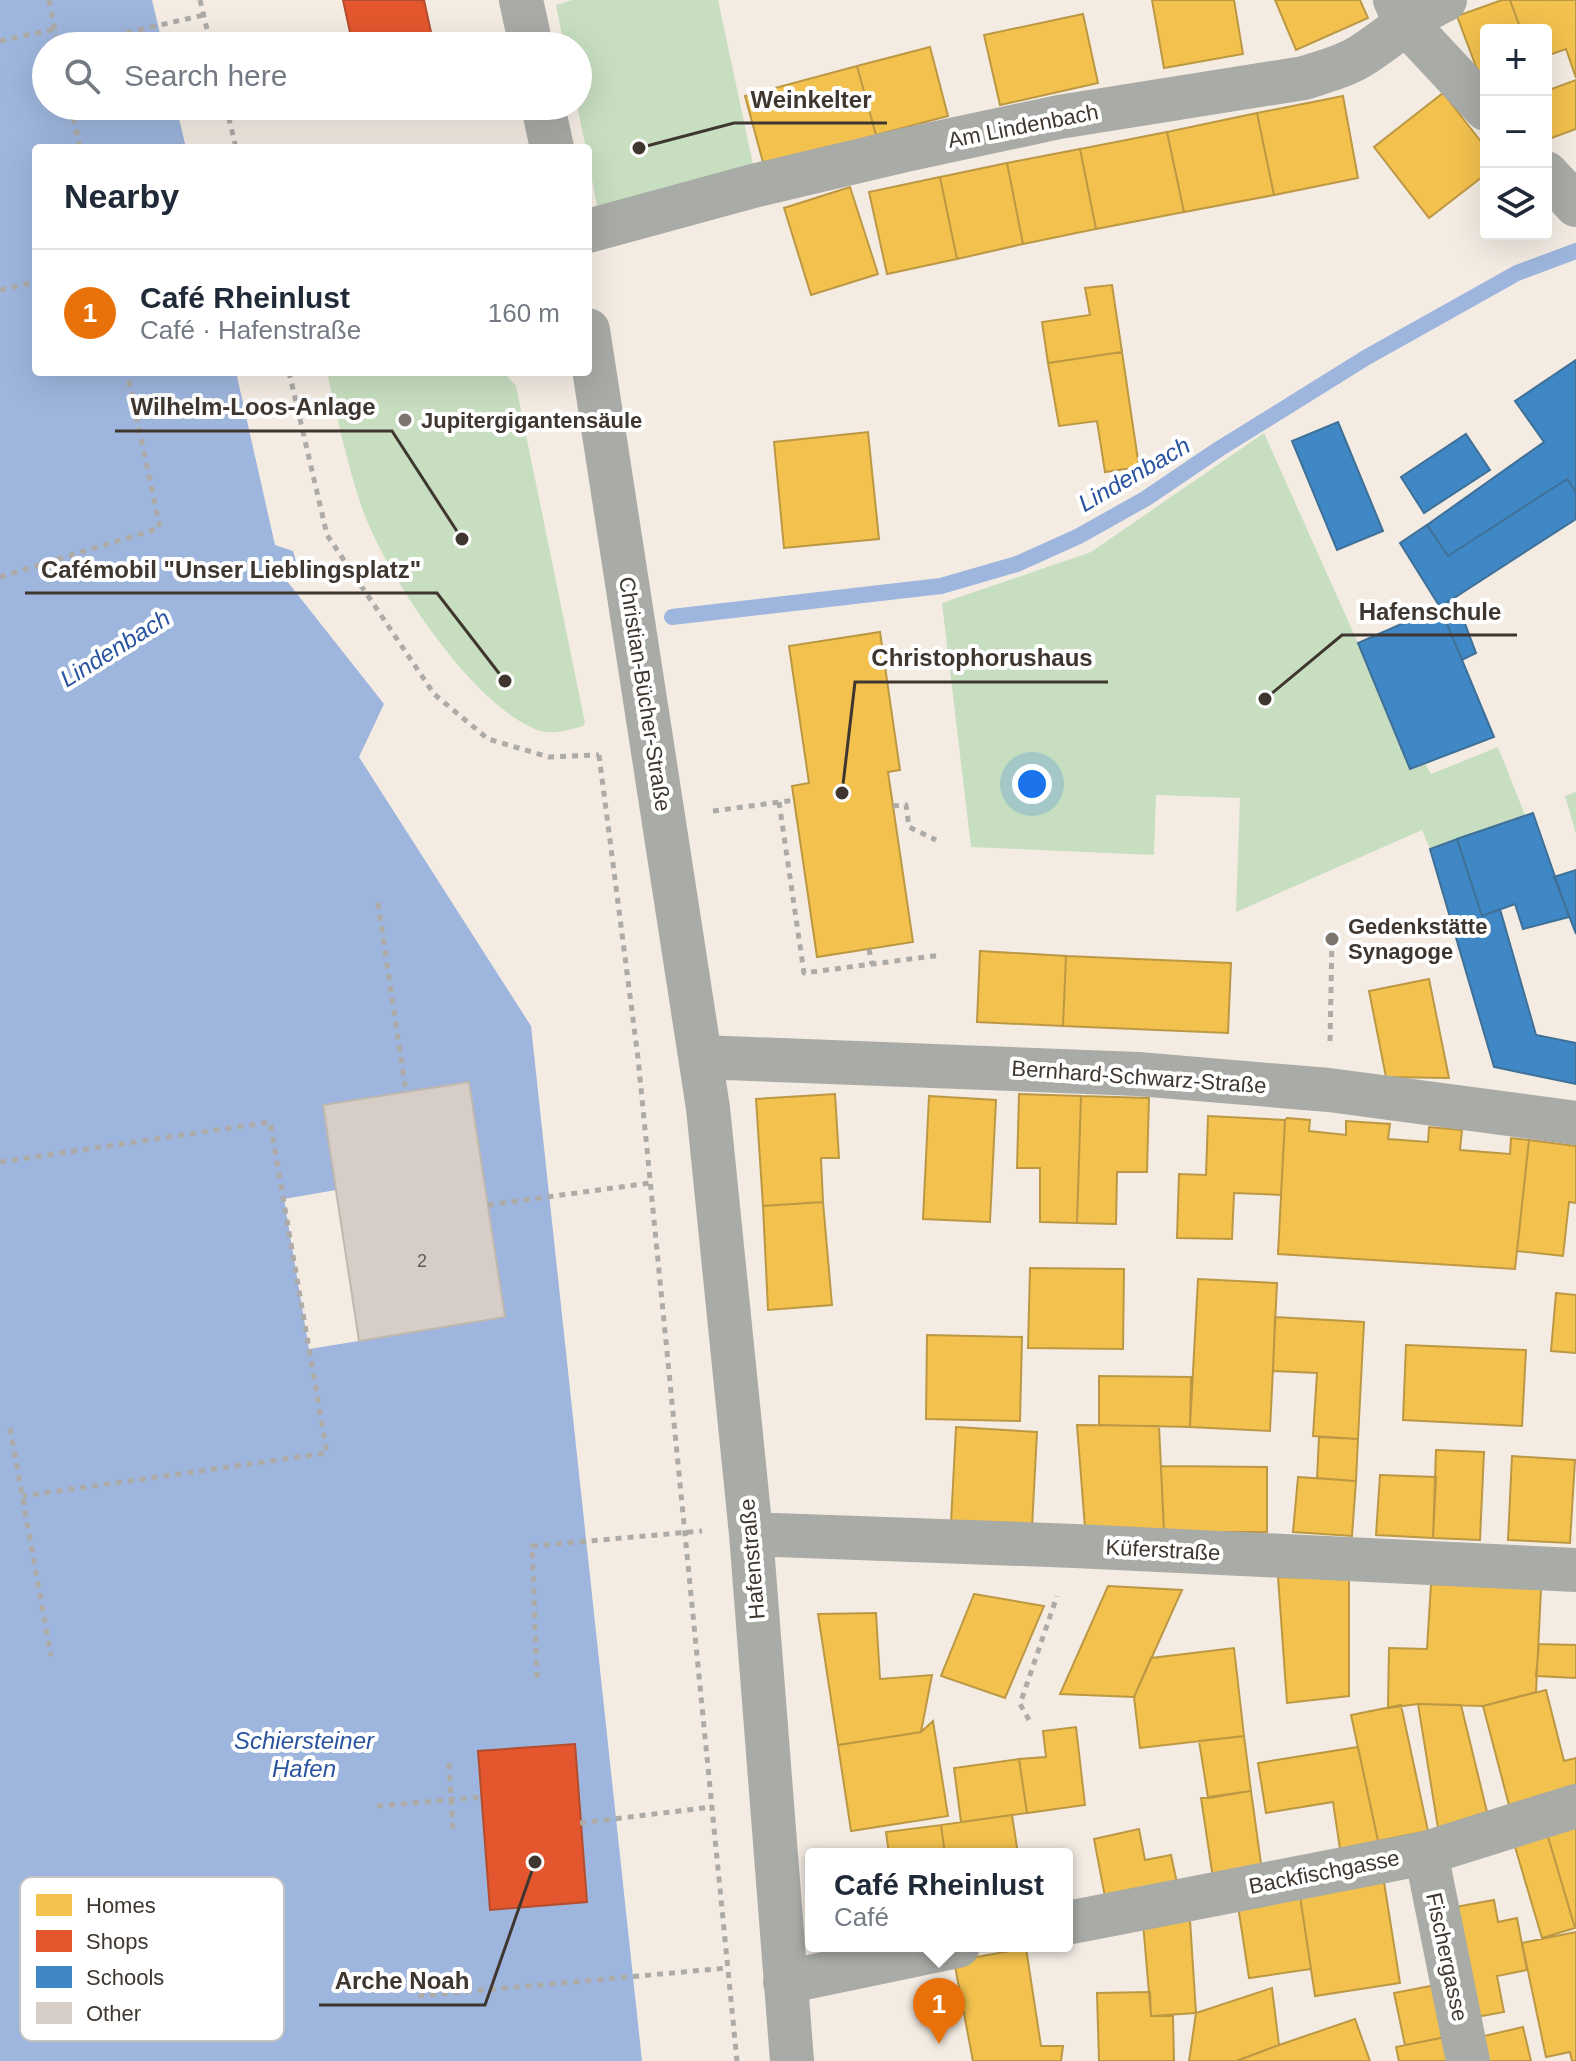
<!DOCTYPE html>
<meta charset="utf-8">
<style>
body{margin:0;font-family:Helvetica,sans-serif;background:#f2f2f3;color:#1f2937}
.controls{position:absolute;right:24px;top:24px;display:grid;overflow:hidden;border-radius:8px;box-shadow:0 8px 32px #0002}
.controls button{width:72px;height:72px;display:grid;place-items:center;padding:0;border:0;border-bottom:2px solid #e0e1e3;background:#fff;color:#1f2937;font:40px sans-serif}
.you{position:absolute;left:1032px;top:784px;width:28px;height:28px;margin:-20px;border:6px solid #fff;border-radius:50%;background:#1a73e8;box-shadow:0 0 0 12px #1a73e833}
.badge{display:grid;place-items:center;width:52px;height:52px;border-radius:50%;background:#1a73e8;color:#fff;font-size:26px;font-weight:700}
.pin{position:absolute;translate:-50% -66px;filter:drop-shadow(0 2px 4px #0008)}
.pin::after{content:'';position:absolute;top:42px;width:28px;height:24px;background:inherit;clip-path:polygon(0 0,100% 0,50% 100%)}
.popup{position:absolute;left:805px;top:1848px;width:268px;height:104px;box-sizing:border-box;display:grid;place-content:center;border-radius:8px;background:#fff;filter:drop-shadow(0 2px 6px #0005);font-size:26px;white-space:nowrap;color:#747a83}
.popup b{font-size:30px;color:#1f2937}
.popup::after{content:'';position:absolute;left:50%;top:100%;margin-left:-16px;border:16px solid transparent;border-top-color:#fff}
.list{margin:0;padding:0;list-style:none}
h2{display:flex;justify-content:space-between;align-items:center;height:104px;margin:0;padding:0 32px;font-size:34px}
h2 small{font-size:26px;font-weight:400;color:#747a83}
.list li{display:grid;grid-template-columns:52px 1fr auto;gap:24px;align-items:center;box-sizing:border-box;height:128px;padding:0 32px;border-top:2px solid #e0e1e3}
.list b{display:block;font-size:30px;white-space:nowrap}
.list p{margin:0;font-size:26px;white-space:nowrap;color:#747a83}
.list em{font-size:26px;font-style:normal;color:#747a83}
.icon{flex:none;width:44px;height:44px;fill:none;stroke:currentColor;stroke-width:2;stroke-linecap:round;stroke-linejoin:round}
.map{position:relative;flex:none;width:1576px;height:2061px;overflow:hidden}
.search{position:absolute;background:#fff;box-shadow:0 8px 32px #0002;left:32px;top:32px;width:560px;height:88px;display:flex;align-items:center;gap:20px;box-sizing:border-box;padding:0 28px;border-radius:44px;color:#747a83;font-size:30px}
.panel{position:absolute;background:#fff;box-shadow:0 8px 32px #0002;left:32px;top:144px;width:560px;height:232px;border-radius:8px}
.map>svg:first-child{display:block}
.green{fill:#c7dec0}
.water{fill:#9eb5dd}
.pier{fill:#f4ece3}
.homes{fill:#f2c14e;stroke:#bc9845;stroke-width:2}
.shops{fill:#e4572e;stroke:#b24d2e;stroke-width:2}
.schools{fill:#3f88c5;stroke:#3f7098;stroke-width:2}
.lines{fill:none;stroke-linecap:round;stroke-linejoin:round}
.stream{stroke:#9eb5dd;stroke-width:16}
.building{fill:#d6cec6;stroke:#c0b8b0;stroke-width:2}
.path{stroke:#adaba8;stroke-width:5;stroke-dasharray:6 6;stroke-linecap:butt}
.minor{stroke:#a9aba7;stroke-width:44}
.poi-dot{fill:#7e766e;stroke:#fff;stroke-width:3}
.labels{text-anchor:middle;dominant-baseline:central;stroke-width:8;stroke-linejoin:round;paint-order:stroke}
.number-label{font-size:18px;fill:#655d55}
.street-label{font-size:22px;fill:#3f372f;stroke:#fff}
.poi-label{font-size:22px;font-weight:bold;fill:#3f372f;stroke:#fff;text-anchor:start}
.water-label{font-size:24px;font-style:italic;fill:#2a549f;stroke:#fff}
.key{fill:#fff;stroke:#c5c3c1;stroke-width:2}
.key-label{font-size:22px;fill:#3f372f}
.leader{fill:none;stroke:#3f372f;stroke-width:3}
.callout-dot{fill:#3f372f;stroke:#fff;stroke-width:3}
.callout-label{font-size:24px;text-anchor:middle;font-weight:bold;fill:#3f372f;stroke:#fff;stroke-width:8;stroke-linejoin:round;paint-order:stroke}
</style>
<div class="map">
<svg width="1576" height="2061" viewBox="0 0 1576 2061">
<rect width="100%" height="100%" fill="#f4ece3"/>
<path class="green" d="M572,0H718L754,169L599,215L588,160V148H586L577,106L578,46H564L556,5Z
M327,372H489L507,376L516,386L585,723L583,726C572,729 553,735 541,731C474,710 385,573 362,508C347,464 337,417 327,372Z
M1264,433L1358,643L1410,768L1425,763L1431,774L1498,747L1525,815L1430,849L1422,830L1236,912L1240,798L1156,795L1154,855L971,847L942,603L1091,552Z
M1576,792V834L1565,796Z"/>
<path class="water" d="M0,0H152L163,46H46V106H176L186,148H36V372H236L275,545L293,551L299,572L283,576L384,704L359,757L531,1026L642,2061H0Z"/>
<path class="pier" d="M336,1190L359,1341L309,1349L284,1199Z"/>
<path class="homes" d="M1152,0H1234L1243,54L1164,68Z
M1275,0H1360L1368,18L1296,50Z
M1502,0H1510L1521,30H1486V69L1478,72L1457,16Z
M1510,0H1576V78L1566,49L1546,56V30H1521Z
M1083,14L1098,83L1000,105L984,35Z
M930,47L948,116L876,135L857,66Z
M857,66L876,135L764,166L745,96Z
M1576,80V129L1546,140V91Z
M1443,93L1486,148V174L1429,218L1374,147Z
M1343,96L1358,178L1274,195L1257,113Z
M1257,113L1274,195L1184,212L1167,132Z
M1167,132L1184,212L1096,229L1080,149Z
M1080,149L1096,229L1023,244L1007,163Z
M1007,163L1023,244L957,259L940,177Z
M940,177L957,259L887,274L869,192Z
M850,187L878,274L811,295L784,208Z
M1112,285L1122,352L1048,363L1042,322L1090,315L1085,288Z
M1122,352L1139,467L1105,472L1097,421L1059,426L1048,363Z
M868,432L879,539L784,548L774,442Z
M880,632L900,770L888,772L913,942L817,957L792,786L809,783L789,646Z
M980,951L1066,956L1063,1026L977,1022Z
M1066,956L1231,963L1228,1033L1063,1026Z
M1429,979L1449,1078L1386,1077L1369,991Z
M835,1094L839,1158H821L823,1202L763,1206L756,1099Z
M1019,1094L1081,1096L1077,1223L1040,1222V1168H1017Z
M929,1096L996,1100L990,1222L923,1219Z
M1081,1096L1149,1098L1147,1172H1117L1116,1224L1077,1223Z
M1208,1116L1285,1120L1281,1195L1234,1193L1232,1239L1177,1238L1179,1174L1206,1175Z
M1287,1118L1310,1120L1309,1131L1346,1135V1121L1390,1124L1388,1139L1428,1142L1429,1127L1462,1130L1460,1150L1510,1154L1511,1138L1529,1140L1515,1269L1278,1254L1285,1120Z
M1529,1140L1576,1146V1203L1569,1202L1563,1256L1517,1251Z
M823,1202L832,1305L768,1310L763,1206Z
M1030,1268L1124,1269L1123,1349L1028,1348Z
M1198,1279L1277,1283L1270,1431L1190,1427Z
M1556,1293L1576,1295V1353L1551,1351Z
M1275,1317L1364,1322L1358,1439L1313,1436L1317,1373L1273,1371Z
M927,1335L1022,1337L1020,1421L926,1419Z
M1406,1345L1526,1350L1522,1426L1403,1420Z
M1099,1376L1191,1377L1190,1427L1099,1425Z
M1077,1425L1159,1426L1164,1532L1085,1528Z
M956,1427L1037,1432L1032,1528L951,1523Z
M1319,1437L1358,1439L1356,1481L1317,1478Z
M1436,1450L1484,1452L1480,1540L1433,1538Z
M1512,1456L1575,1460L1570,1543L1508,1540Z
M1161,1466L1267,1467V1532H1164Z
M1380,1475L1436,1477L1433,1538L1376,1535Z
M1298,1477L1356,1481L1352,1536L1293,1532Z
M1278,1577L1349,1579V1696L1287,1703Z
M1431,1584L1541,1589L1536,1692L1483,1706L1418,1704L1388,1708L1389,1648L1427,1649Z
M1108,1586L1182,1590L1134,1697L1060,1694Z
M974,1594L1044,1606L1005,1698L941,1676Z
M876,1613L880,1679L932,1675L921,1732L838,1745L818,1614Z
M1539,1644L1576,1645V1678L1536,1676Z
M1234,1648L1244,1736L1140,1748L1134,1697L1151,1658Z
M1546,1690L1564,1761L1576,1758V1785L1509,1805L1483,1706Z
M1418,1704L1461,1705L1487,1812L1438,1828Z
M1401,1705L1428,1831L1378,1841L1351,1715Z
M933,1721L948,1816L851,1831L838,1745L921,1732Z
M1076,1727L1085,1805L1027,1813L1019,1759L1046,1757L1043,1731Z
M1244,1736L1251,1791L1208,1798L1199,1741Z
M1358,1747L1378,1841L1340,1849L1333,1802L1266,1813L1258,1763Z
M1019,1759L1027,1813L961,1822L954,1768Z
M1251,1791L1262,1871L1213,1878L1201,1798Z
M1012,1815L1018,1854H945L941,1825Z
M1576,1821V1928H1575L1546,1830Z
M941,1825L945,1854H889L886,1832Z
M1139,1829L1145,1860L1171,1855L1177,1883L1105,1897L1094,1839Z
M1546,1830L1575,1928L1542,1938L1513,1840Z
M1384,1882L1400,1983L1315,1996L1300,1896Z
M1300,1896L1311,1969L1249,1978L1238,1906Z
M1494,1900L1498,1922L1517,1918L1527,1970L1497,1976L1504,2012L1476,2017L1455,1907Z
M1190,1920L1196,2013L1151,2016L1143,1923Z
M1576,1932V2061H1572L1570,2052L1546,2057L1522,1943Z
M1026,1948L1041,2046H1063L1061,2061H973L954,1961Z
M1441,1984L1451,2036L1405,2045L1394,1993Z
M1272,1988L1279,2045L1236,2061H1189L1196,2013Z
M1150,1992L1151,2016H1173L1174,2061H1099L1097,1993Z
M1355,2019L1370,2061H1237L1279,2045Z
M1523,2027L1531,2061H1486L1480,2037Z
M1451,2036L1457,2061H1399L1396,2047Z"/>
<path class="shops" d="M343,0H424L434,46H353Z
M366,106H403L367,114Z
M575,1744L587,1902L490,1910L478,1751Z"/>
<path class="schools" d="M1576,360V492L1567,479L1448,556L1427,525L1544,442L1515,401Z
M1338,422L1383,531L1337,550L1292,441Z
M1466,434L1490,470L1424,513L1401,477Z
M1567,479L1576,492V519L1440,607L1400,543L1427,525L1448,556Z
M1455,597L1476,653L1462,660L1440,607Z
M1440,607L1494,737L1410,769L1358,643Z
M1533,813L1569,917L1523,929L1515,904L1482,916L1457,839Z
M1457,839L1482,916L1500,909L1536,1035L1576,1043V1084L1494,1067L1430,849Z
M1576,870V934L1554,877Z"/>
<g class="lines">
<path class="stream" d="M672,617L941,586L1017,564L1079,536L1145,499L1219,449L1367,357L1517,273L1576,251"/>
</g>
<path class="building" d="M469,1082L505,1317L359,1341L323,1105Z"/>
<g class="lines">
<path class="path" d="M49,0L58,46
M200,0L211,46
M0,41L55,29
M68,46L204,15
M71,106L80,148
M226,106L236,148
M0,290L36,282
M289,372L327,535L434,694L488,739L549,757L599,755
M0,577L160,528L127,372
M599,755L638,1058L737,2061
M779,802L804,973L941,955
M893,806L906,805L909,827L936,840
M713,811L795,800
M378,903L406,1092
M869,949L872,964
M1330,1041L1332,939
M0,1162L270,1122L327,1453L23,1496
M488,1205L650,1183
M10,1428L51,1656
M537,1678L532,1546L702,1531
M1029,1720L1020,1704L1057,1596
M449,1763L453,1833
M377,1806L482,1797
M580,1823L712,1807
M418,1996L727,1968"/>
<path class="minor" d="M521,0L531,46
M1395,0L1405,22L1486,109
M543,106L552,148
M1546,173L1576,205
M588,231L753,186L905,150L1059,117L1304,78C1325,71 1346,66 1364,54C1392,36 1414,14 1445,0
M588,330L708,1108L751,1534L792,2061
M701,1057L1138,1074L1329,1090L1576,1123
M751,1534L1075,1546L1576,1570
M1426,1853L1468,2061
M1067,1923L1426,1853L1576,1806
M785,1982L958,1946"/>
</g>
<g class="poi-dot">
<circle cx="405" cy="420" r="8"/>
<circle cx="1332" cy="939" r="8"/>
</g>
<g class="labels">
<g class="number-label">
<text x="422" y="1261">2</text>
</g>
<g class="street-label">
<text transform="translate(1023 126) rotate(-11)">Am Lindenbach</text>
<text transform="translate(645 694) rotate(81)">Christian-Bücher-Straße</text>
<text transform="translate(1139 1077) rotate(4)">Bernhard-Schwarz-Straße</text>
<text transform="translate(1163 1550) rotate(3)">Küferstraße</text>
<text transform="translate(752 1559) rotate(-95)">Hafenstraße</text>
<text transform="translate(1324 1872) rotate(-11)">Backfischgasse</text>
<text transform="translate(1447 1957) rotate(78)">Fischergasse</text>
</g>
<g class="poi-label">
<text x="421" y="420">Jupitergigantensäule</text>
<text x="1348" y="926">Gedenkstätte<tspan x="1348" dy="25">Synagoge</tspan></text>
</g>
<g class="water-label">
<text transform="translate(1134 474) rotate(-30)">Lindenbach</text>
<text transform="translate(115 648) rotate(-32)">Lindenbach</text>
<text x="304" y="1740">Schiersteiner<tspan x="304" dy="28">Hafen</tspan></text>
</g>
</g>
<rect x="20" y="1877" width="264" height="164" rx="12" class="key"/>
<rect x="36" y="1894" width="36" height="22" fill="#f2c14e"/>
<rect x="36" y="1930" width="36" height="22" fill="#e4572e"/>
<rect x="36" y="1966" width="36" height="22" fill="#3f88c5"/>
<rect x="36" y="2002" width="36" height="22" fill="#d6cec6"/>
<g class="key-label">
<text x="86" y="1913">Homes</text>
<text x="86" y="1949">Shops</text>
<text x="86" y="1985">Schools</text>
<text x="86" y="2021">Other</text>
</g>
<path class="leader" d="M639 148L734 123H887M462 539L392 431H115M505 681L437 593H25M1265 699L1342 635H1517M842 793L855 682H1108M535 1862L485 2005H319"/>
<g class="callout-dot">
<circle cx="639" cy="148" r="8"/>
<circle cx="462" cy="539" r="8"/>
<circle cx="505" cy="681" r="8"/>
<circle cx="1265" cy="699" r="8"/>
<circle cx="842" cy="793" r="8"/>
<circle cx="535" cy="1862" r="8"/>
</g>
<g class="callout-label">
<text x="811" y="108">Weinkelter</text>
<text x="253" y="415">Wilhelm-Loos-Anlage</text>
<text x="231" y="578">Cafémobil "Unser Lieblingsplatz"</text>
<text x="1430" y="620">Hafenschule</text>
<text x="982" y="666">Christophorushaus</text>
<text x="402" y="1989">Arche Noah</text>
</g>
</svg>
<div class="controls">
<button>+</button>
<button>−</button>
<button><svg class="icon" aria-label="layers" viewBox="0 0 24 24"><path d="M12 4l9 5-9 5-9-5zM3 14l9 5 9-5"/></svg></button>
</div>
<div class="you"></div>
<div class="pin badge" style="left:939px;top:2044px;background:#e8710a">1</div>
<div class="popup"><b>Café Rheinlust</b>Café</div>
<div class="search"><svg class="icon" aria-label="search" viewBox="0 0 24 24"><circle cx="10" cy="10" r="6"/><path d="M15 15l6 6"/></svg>Search here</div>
<section class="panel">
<h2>Nearby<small></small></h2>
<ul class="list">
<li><span class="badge" style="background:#e8710a">1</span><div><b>Café Rheinlust</b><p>Café · Hafenstraße</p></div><em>160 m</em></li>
</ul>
</section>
</div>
